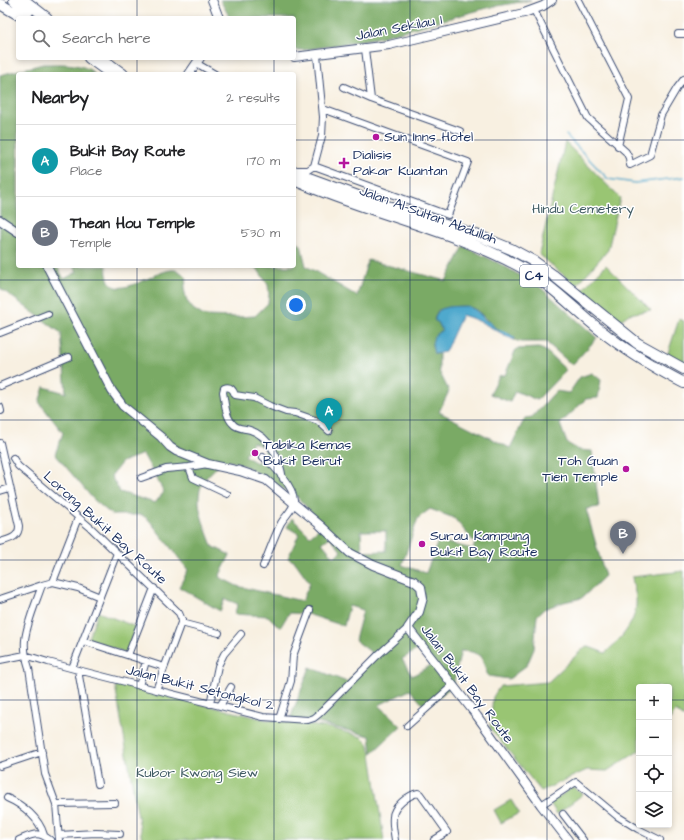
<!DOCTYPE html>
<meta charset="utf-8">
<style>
body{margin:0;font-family:"Architects Daughter",sans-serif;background:#f6f6f6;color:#202124}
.controls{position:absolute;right:12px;bottom:12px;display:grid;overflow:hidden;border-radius:4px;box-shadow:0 2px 6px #0003}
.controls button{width:36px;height:36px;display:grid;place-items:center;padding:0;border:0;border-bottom:1px solid #e0e0e0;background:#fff;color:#202124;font:20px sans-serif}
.you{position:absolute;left:296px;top:305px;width:14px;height:14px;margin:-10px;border:3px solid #fff;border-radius:50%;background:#1a73e8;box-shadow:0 0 0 6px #1a73e833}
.badge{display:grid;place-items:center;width:26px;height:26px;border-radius:50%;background:#d93025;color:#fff;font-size:13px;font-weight:700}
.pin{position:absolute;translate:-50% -33px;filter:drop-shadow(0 1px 2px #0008)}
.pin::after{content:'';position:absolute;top:21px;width:14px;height:12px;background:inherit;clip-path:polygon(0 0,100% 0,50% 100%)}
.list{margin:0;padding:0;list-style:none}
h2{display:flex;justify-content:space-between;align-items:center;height:52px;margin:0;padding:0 16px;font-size:17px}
h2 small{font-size:13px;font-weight:400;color:#757577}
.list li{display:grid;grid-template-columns:26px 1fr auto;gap:12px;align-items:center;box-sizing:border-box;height:72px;padding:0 16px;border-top:1px solid #e0e0e0}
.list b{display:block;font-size:15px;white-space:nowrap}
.list p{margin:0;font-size:13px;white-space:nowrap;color:#757577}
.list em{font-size:13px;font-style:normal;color:#757577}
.icon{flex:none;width:22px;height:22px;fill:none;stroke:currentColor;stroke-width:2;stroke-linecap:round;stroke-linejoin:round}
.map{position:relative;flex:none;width:684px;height:840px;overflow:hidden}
.search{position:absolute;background:#fff;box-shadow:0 2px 6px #0003;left:16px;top:16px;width:280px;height:44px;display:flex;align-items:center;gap:10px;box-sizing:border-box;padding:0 14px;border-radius:4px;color:#757577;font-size:15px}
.panel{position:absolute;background:#fff;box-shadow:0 2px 6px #0003;left:16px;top:72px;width:280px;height:196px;border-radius:4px}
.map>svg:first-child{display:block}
.green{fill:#99c573;stroke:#5a7a68}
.forest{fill:#7aaa65;stroke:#4a6c62;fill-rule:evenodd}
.water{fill:#4fa9cd;stroke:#356c96}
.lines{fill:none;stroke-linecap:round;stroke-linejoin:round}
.stream{stroke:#4fa9cd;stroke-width:1.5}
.minor-casing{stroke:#3c4c72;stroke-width:8}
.tertiary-casing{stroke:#3c4c72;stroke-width:10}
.primary-casing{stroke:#3c4c72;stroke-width:12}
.minor{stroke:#fff;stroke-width:6}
.tertiary{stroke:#fff;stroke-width:8}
.primary{stroke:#fff;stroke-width:10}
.grid{fill:none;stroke:#1b2f5e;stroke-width:1;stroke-opacity:0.55}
.poi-dot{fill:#b5179e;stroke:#fff;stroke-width:1.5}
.labels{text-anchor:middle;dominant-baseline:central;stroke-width:3;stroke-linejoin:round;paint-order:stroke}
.shield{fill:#fff;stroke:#5f6d8e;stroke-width:1}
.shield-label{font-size:13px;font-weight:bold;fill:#1b2f5e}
.street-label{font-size:14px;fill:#1b2f5e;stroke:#fff}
.poi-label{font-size:14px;fill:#1b2f5e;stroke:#fff;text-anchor:start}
.park-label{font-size:14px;fill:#415c64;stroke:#fff}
</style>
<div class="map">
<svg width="684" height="840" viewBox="0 0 684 840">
<rect width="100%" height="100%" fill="#fff"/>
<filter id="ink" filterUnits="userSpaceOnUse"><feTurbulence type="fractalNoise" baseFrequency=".025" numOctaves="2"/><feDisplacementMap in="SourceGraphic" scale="8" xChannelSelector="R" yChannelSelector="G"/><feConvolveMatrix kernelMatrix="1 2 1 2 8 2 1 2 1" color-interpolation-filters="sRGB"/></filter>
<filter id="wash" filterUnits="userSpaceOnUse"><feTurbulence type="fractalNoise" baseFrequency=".012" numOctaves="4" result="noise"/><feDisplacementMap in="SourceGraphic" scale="16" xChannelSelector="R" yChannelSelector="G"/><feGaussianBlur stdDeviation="0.9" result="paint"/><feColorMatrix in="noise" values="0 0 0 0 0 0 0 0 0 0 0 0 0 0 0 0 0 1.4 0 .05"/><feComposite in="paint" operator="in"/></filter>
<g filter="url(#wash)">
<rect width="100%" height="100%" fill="#f8f0e1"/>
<path class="green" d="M565,142L620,198L608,250L576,286L539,254Z
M606,265L651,310L629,314L617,323L581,291Z
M679,319L684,321V366L667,356Z
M684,571V718L676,711L669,720V687H639V751L607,771L587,770L541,791L490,728L493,697L500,686L548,682L586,646L605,653C619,641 635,624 636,605C637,596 633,586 632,577Z
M98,612L136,627L126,653L88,638Z
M123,685L263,719L331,728L362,737L368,743L371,754L384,840H142L116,691V686Z
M573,787L583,794L557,814L550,803Z
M511,800L519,813L501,823L494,810Z"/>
<path class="forest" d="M220,0H531L487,8L381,37L336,45L304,50H294V18H230Z
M43,64C59,64 84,62 95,74H18V266H57L64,279L77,272L74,266H107C106,271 107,276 109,281C118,300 156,271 171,270C178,269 182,273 187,278L184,289L187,301L193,309L204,316L238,317L255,316L268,303L269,294L268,285L257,268L247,266H294V240L301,245L306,266L357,296L368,260L446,281L464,246L502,265L540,287L597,338L572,365L546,342H521L514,340V338C508,333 501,332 495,328C489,323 485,318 480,313C468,302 452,307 438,310L436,314L434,320L438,322L442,330L432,344L434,354H439V371L449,391L439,412L510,448L525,418L532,417L556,391L569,393L580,377L592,373L601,380L598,398L586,399L560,424L567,443L579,450L592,451L599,507L586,509L605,576L582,598L564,602L544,609L537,616L534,649L527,665L509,679L488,676L481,656L472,652L461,651L453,685L426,708L410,690L379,705L401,726L372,753L370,736L309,721L290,719L310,667L347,682L372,653L355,640L363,610L349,606L344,626L307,614L289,613L280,628L268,616L234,614L238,604L225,599L220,611L179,587L188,570L149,520L142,515H112L93,499L55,454L63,433L39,402L44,387L66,393L61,333L0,288V75ZM253,442L266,449L257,463L245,456ZM143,454L164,492L155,503L120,492L111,476L122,462ZM224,460L238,463L249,468L297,497L323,525L310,536L292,518L287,527L299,534L288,558L295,562L310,583L302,601L237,586L219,577L230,555L212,546C205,525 190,498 206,478C211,472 218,466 224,460ZM430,509L454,518L475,543L473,549L438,541L426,573L402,565L418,518ZM361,531H386V551L362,552ZM330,537L341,551L334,557L322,543ZM420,648L431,665L412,676L402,659Z
M539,348L546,351L566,370L537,400L515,391L510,402L490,394L499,376L505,375L516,349Z"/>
<path class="water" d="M467,306L475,310L481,315L485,320L491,323L495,328L508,333L515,338L514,340C494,330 483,321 462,315L445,352L434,354L432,344L434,336L442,330L438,322L435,321C435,304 454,307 467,306Z"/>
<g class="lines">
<path class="stream" d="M566,135L608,179L635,183L684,177"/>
</g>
</g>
<g filter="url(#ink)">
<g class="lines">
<defs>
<path id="minor" d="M578,0L629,99L618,146
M534,10L588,118L626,152L629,158L630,165L650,155L661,115L677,88L684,79
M678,34H684
M365,49L371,99
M196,63L215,74
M344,87L371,99L460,131
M314,166L448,215L468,162L323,109
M314,166L322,136L323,117L317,55
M297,170H308L314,166
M0,333L48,314
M0,386L69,357
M0,407L1,411
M0,443L19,526C19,538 9,539 0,542
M263,457C273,465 295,487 294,502C293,510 285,516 281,523C274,537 269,552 263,566
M13,458L18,466L91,528L179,613L182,620L156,690
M189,467L193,478L227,494
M141,478L166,469L189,467L208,464
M283,479C280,460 270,436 250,430C244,428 237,429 233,424C225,416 225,402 223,392L224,388C230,386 233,389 235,395L254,398L270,406L286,412L295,413L318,421L329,431
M0,491L10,488
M53,582L78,588L100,597
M0,599L42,585
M181,623L219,633
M83,641L164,667
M128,655L154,588
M0,660L25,655L48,662L78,670L263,717L308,720L314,718L319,714L378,655L408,628
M72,668L117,553
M78,670L98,784
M139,686L146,661
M210,704L218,666L224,654L241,634
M220,706L231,687
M279,719L291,681L293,656L310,610
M407,726L453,685
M0,766L42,752
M7,798C23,805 39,818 44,835
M56,804L115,803
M541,805L576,782L617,816L638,829L660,840
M563,814L583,840
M59,835L96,833L120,834
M19,840C32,835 37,830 50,840
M59,840L56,804L45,774L29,668C26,659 24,650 25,640C27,622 36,603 42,585L53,582L78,518
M395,840C394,833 392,824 393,817C393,807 408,795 418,793L420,794L447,832L434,840"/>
<path id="tertiary" d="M212,0L219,18
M294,57L389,45L524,13L543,6L552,0
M189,74L200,58
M0,220L18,232
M47,266L112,391L123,406L161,437L170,447L176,451L208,464L240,471L266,480L320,525L350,553L373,565L414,581L421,587L423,598L419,612L408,628L477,716L541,805L568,840"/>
<path id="primary" d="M14,0L28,12
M24,0L47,18
M0,4L24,18
M89,58L111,74
M101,58L123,74
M294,171L306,177L366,199L479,236L511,249L535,262L553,275L637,343L684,369
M294,180C370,214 454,229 526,270C552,285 576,311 599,329C626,351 653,367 684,383"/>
</defs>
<use href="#minor" class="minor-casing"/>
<use href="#tertiary" class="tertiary-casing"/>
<use href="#primary" class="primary-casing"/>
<use href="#minor" class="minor"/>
<use href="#tertiary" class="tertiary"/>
<use href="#primary" class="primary"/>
</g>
</g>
<path class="grid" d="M137,0V18M274,0V18M410,0V840M547,0V840M137,58V74M274,58V74M0,140H18M294,140H684M137,266V840M274,266V840M0,280H684M0,420H684M0,560H684M0,700H639M669,700H684"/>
<g class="poi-dot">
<circle cx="376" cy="137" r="4"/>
<path d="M342 157h4v4h4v4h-4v4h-4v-4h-4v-4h4z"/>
<circle cx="255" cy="453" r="4"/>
<circle cx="626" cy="469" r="4"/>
<circle cx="422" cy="544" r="4"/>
</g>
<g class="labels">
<rect class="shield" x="520" y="265" width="28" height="22" rx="3"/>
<g class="shield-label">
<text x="534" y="276">C4</text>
</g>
<g class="street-label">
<text transform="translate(399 28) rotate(-11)">Jalan Sekilau 1</text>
<text transform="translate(428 215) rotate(20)">Jalan Al-Sultan Abdullah</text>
<text transform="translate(105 528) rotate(42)">Lorong Bukit Bay Route</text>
<text transform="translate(467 684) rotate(53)">Jalan Bukit Bay Route</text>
<text transform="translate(200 688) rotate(14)">Jalan Bukit Setongkol 2</text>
</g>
<g class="poi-label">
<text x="384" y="137">Sun Inns Hotel</text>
<text x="353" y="155">Dialisis<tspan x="353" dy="16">Pakar Kuantan</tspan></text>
<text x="263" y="445">Tabika Kemas<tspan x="263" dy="16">Bukit Beirut</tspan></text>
<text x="618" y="461" text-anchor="end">Toh Guan<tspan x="618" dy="16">Tien Temple</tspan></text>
<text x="430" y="536">Surau Kampung<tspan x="430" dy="16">Bukit Bay Route</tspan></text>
</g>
<g class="park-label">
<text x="583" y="209">Hindu Cemetery</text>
<text x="197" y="773">Kubor Kwong Siew</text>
</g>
</g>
</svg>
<div class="controls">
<button>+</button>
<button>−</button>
<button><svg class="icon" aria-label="locate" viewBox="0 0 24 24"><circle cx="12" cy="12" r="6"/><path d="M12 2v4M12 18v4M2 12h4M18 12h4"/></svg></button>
<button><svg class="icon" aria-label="layers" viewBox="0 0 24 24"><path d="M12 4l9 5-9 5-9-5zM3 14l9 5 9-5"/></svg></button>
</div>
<div class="you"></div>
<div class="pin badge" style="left:329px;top:431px;background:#0f9aa8">A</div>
<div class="pin badge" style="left:623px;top:554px;background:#6b7280">B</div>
<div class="search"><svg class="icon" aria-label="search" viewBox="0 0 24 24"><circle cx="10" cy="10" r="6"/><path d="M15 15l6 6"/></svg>Search here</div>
<section class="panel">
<h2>Nearby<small>2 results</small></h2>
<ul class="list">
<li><span class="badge" style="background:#0f9aa8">A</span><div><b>Bukit Bay Route</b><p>Place</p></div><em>170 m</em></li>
<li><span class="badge" style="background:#6b7280">B</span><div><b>Thean Hou Temple</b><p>Temple</p></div><em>530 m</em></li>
</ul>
</section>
</div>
